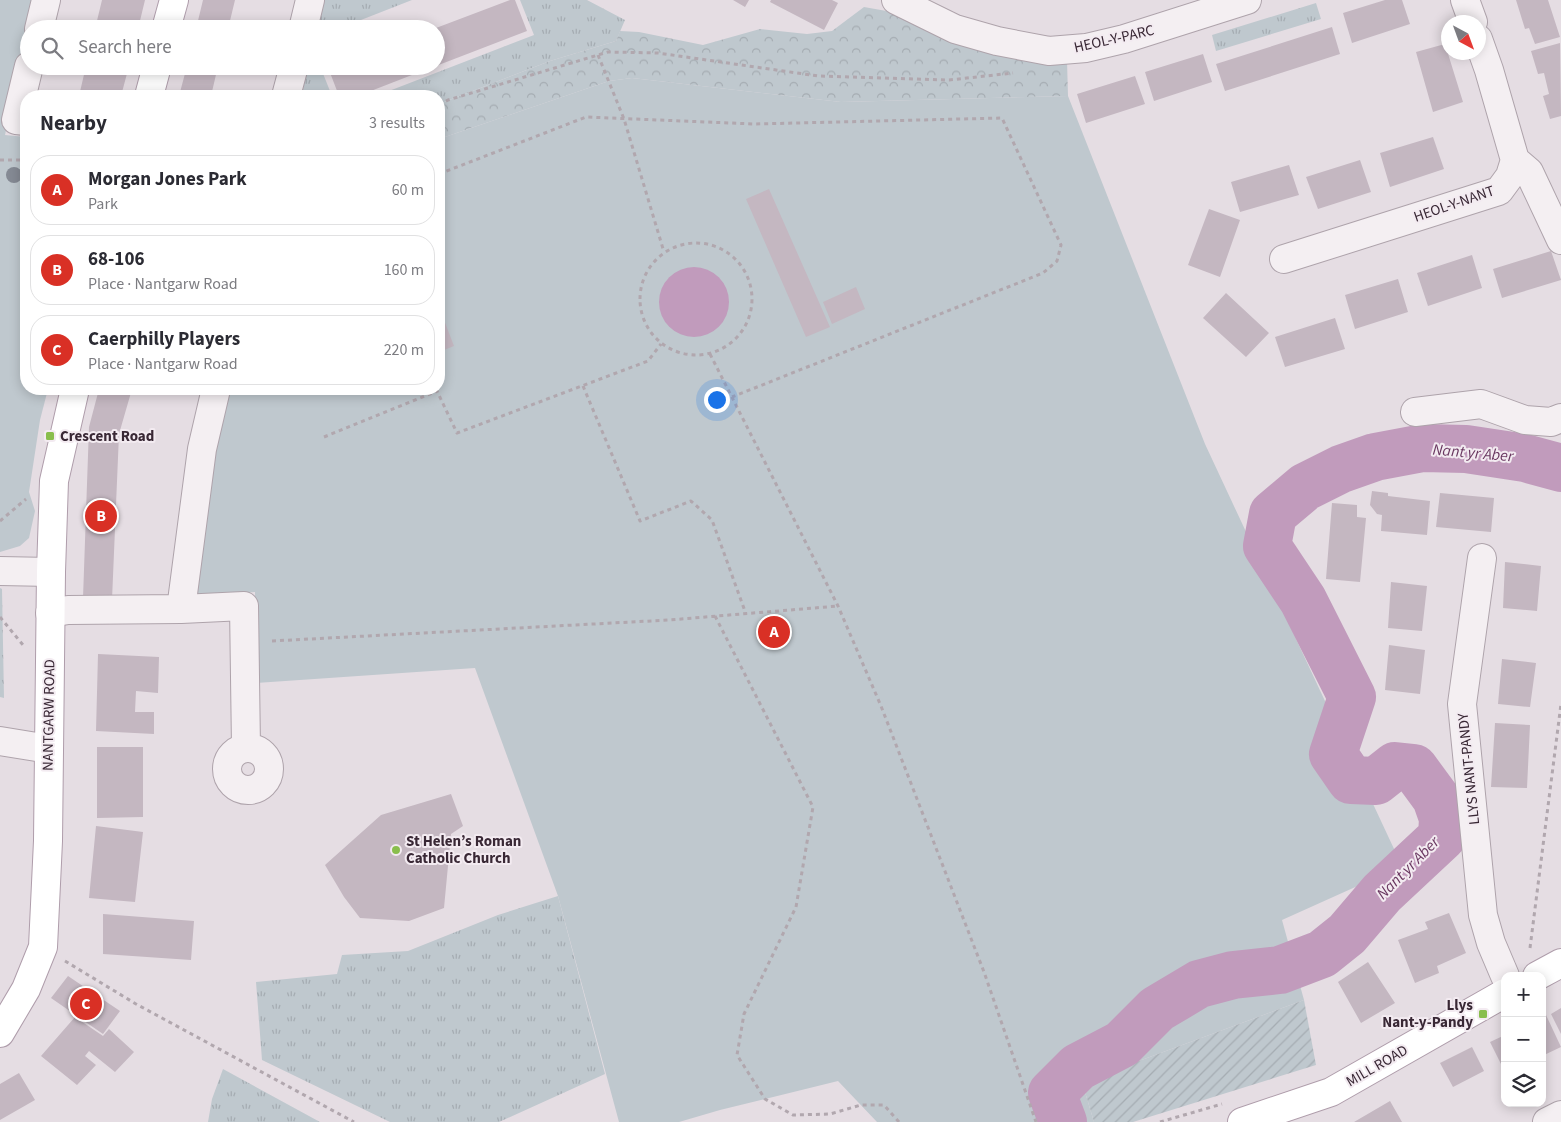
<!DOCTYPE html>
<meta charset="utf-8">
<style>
body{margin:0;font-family:"Source Sans 3",sans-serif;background:#f2f2f3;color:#2b2b33}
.controls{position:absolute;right:15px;bottom:15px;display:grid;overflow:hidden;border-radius:10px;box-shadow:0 2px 12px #0003}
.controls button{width:45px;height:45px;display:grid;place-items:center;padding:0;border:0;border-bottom:1px solid #e1e1e2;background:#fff;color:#2b2b33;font:25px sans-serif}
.compass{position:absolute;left:1441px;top:15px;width:45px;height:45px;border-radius:50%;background:#fff;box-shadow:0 2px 12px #0003;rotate:139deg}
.you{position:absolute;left:716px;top:399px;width:18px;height:18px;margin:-12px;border:4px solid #fff;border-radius:50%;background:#1a73e8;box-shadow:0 0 0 8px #1a73e833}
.badge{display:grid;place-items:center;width:32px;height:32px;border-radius:50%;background:#d93025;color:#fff;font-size:16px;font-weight:700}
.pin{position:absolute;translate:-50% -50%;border:2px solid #fff;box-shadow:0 1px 5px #0006}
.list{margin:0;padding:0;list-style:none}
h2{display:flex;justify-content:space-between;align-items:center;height:65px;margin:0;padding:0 20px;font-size:21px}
h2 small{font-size:16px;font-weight:400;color:#7c7c81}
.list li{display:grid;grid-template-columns:32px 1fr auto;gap:15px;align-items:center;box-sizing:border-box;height:70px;margin:0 10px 10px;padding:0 10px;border:1px solid #e1e1e2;border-radius:20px}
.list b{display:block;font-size:19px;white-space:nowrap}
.list p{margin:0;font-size:16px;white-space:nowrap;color:#7c7c81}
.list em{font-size:16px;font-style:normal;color:#7c7c81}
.icon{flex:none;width:28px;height:28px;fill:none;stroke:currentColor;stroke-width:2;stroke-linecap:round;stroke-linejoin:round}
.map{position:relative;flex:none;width:1561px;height:1122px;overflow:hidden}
.search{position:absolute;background:#fff;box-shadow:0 2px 12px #0003;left:20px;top:20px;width:425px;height:55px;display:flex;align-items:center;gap:12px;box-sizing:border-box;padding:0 18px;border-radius:28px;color:#7c7c81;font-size:19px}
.panel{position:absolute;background:#fff;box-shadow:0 2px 12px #0003;left:20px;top:90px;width:425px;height:305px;border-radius:20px}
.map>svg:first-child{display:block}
.grass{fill:url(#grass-tufts)}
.forest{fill:url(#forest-crowns)}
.park{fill:#bfc8ce}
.garden{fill:url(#garden-furrows)}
.water{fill:#c19bbc}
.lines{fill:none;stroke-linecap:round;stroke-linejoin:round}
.river{stroke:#c19bbc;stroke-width:48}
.building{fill:#c4b7c1}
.minor-casing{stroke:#aea3ab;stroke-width:30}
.major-casing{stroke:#af9dab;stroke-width:30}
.path{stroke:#b1a7ae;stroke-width:3;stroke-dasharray:4 4;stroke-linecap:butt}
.minor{stroke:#f4eff2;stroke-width:28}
.major{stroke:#fff;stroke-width:28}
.tree{fill:#858a94}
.poi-dot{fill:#89be4d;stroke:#f3ebf1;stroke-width:2}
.labels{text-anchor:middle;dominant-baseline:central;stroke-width:4;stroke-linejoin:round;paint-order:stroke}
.street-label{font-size:15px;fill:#392835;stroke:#f3ebf1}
.poi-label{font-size:15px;font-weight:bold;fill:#392835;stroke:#f3ebf1;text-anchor:start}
.water-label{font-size:16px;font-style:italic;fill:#693760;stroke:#f3ebf1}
</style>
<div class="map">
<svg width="1561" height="1122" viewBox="0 0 1561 1122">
<defs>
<pattern id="grass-tufts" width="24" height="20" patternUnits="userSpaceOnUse" patternTransform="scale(1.25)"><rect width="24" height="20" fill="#bfc8ce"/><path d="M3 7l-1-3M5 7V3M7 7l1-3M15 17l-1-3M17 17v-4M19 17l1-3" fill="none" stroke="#a5acb2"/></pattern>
<pattern id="forest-crowns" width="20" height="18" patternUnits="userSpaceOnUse" patternTransform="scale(1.25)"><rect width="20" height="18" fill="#bfc8ce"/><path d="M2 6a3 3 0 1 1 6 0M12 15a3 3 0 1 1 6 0" fill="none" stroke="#a5acb2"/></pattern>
<pattern id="garden-furrows" width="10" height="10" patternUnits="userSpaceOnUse" patternTransform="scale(1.25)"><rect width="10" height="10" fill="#bfc8ce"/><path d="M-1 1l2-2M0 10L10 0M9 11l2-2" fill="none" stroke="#a5acb2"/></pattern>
</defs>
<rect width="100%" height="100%" fill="#e5dde3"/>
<path class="grass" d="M321,0H412L338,29H314Z
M520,0H587L625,20L616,41L550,61L439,104V96H376L534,35Z
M1316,3L1321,19L1216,51L1212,35Z
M320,66L332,96H302L307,67Z
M0,588L2,589L4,698L0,697Z
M558,896L605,1074L499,1122H390L262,1060L256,982L337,974L342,955L408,951L498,915Z
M223,1069L320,1122H208L212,1099Z"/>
<path class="forest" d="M864,7L892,12L1067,60L1068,96L841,102L632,78L609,81L439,139V104L550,61L616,41L620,31L639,32L703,45L760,29L807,34L832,31Z"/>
<path class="park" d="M0,0H38L14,94L5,135L26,137V389H48L40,420L29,492L35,511L29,538L20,546L0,552Z
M632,78L841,102L1068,96L1205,444L1402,866L1282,920L1304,1000L1082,1082L1094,1122H877L838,1081L720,1110L679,1122H619L558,896L475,668L256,683L255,592L193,596L224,389H439V139L609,81Z"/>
<path class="garden" d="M1304,1000L1316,1065L1133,1122H1094L1082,1082Z"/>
<path class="water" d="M659 302a35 35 0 1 1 70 0a35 35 0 1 1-70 0Z"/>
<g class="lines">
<path class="river" d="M1063,1122L1052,1093L1078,1067L1122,1044L1157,1009L1199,984L1233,975L1280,970L1322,954L1347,934L1382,893L1442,837L1443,818L1436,798L1414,768L1395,766L1376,781L1351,780L1333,754L1352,697L1303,600L1267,546L1273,514L1305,487L1341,469L1375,457L1423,448L1466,449L1525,458L1561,468"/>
</g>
<path class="building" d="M102,0H145L138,29H95Z
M203,0H235L228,29H196Z
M510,0H515L527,31L436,66V28Z
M733,0H749L745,7Z
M771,0H832L838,3L824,30L770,2Z
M1385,0H1402L1410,24L1352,43L1343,13Z
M1516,0H1548L1560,37L1535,44L1529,28L1525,29Z
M1332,27L1340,54L1225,91L1216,64Z
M1560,43L1561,116L1550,119L1543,96L1549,94L1544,73L1538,74L1531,51Z
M1445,44L1463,102L1433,112L1416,52Z
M1203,54L1212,82L1154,101L1145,72Z
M86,66H129L121,96H79Z
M187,66H218L211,96H179Z
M338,66H435L358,96H339L329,70Z
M1135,76L1145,104L1086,123L1077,94Z
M1433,137L1444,169L1390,187L1380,153Z
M1360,160L1371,192L1318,209L1306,177Z
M1289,165L1299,195L1240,212L1231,182Z
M769,189L830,327L806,337L746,199Z
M1209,209L1240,220L1220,277L1188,265Z
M1551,251L1561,280L1502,298L1493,269Z
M1472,255L1482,288L1428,306L1417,273Z
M1398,279L1408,312L1355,329L1345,295Z
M856,287L865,309L832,324L823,302Z
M1226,293L1269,333L1246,357L1203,318Z
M439,307L454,346L439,352Z
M1335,318L1345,349L1285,367L1275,337Z
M99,389H132L119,434L112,600L83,598L89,427Z
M1372,491L1388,493V496L1430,501L1427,535L1381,531L1382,515L1377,514L1370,505Z
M1440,493L1494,498L1491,532L1436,527Z
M1332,503L1357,505V517L1366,518L1360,582L1326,579Z
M1505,562L1541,566L1537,611L1503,608Z
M1391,582L1427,586L1422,631L1388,628Z
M1389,645L1425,650L1420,694L1385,690Z
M98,654L159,657L158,693L136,691L135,712H154V734L96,731Z
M1502,659L1536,663L1530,707L1498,704Z
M1495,723L1530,725L1527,788L1491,787Z
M97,747H143V817L97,818Z
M451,794L463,826L451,834L444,908L409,921L360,918L344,897L325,865L381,815Z
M96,826L143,832L135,902L89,898Z
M1449,913L1466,953L1437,966L1439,973L1415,983L1398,940L1428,929L1425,922Z
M103,914L194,921L191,960L103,954Z
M1368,962L1395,1003L1361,1023L1338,982Z
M68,976L120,1011L103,1034L51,998Z
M1561,1008V1034L1551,1014Z
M1546,1015L1561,1047L1542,1056V1017Z
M75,1017L103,1036L109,1029L134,1052L115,1072L89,1051L85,1056L96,1065L77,1085L41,1056Z
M1505,1035V1072L1490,1042Z
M1472,1047L1484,1071L1453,1087L1440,1063Z
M19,1073L35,1100L0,1120V1084Z
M1390,1101L1402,1122H1354Z"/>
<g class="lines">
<defs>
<path id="minor" d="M896,0L955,29L997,41L1049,51L1086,48L1124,39L1247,0
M1465,0L1473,22
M39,29L46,0
M303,29L310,0
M286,96L294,66
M26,121L16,120L29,66
M1515,160L1529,172L1561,240
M1284,259L1499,191L1510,176L1515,160L1489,70L1478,39
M1415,412L1481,404L1525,420L1551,422L1561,418
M1482,558L1462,704L1483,915L1491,943L1505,976
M0,571L51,572
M181,609L202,449L216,389
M50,613L68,610L181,609L244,606L246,748
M0,741L49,749
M227 769a21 21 0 1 1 42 0a21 21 0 1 1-42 0Z
M1547,1122L1561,1115"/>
<path id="major" d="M166,29L174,0
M149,96L157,66
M1537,976L1561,963
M0,1033L26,989L43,947L48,841L51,572L54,481L75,389
M1242,1122L1331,1092L1505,993"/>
</defs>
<use href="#minor" class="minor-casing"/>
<use href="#major" class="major-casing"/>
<path class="path" d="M598,55L624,119L664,252
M439,105L448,100L608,52L658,53L818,76L949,80L1013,73
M0,160H26
M439,174L586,117L755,124L1002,118L1061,245L1057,261L1043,273L732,397
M640 299a56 56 0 1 1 112 0a56 56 0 1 1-112 0Z
M710,354L838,606L881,706L984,972L1036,1122
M583,386L640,521L691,501L712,520L746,614
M436,389L457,433L648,361L661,344
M324,437L437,391
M0,521L26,499
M715,616L813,807L796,907L744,1014L737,1055L765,1099L793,1115L830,1114L861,1105H884L899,1122
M0,617L23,645
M272,641L669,620L838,606
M1530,948L1561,704
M65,961L136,1004L354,1122
M1160,1122L1222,1104"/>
<use href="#minor" class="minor"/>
<use href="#major" class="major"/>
</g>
<circle class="tree" cx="14" cy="175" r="8"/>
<g class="poi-dot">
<rect x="45" y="431" width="10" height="10" rx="2.5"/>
<circle cx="396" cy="850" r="5"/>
<rect x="1478" y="1009" width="10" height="10" rx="2.5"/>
</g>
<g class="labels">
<g class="street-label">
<text transform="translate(1114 39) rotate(-13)">HEOL-Y-PARC</text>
<text transform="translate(1454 204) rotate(-19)">HEOL-Y-NANT</text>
<text transform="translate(49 715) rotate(-89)">NANTGARW ROAD</text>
<text transform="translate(1469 769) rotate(-96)">LLYS NANT-PANDY</text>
<text transform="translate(1377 1066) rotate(-30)">MILL ROAD</text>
</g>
<g class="poi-label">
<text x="60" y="436">Crescent Road</text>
<text x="406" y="841">St Helen’s Roman<tspan x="406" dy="17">Catholic Church</tspan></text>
<text x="1473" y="1005" text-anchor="end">Llys<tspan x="1473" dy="17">Nant-y-Pandy</tspan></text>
</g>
<g class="water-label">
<text transform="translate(1473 453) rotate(5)">Nant yr Aber</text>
<text transform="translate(1408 868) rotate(-45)">Nant yr Aber</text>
</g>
</g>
</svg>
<div class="controls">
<button>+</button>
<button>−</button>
<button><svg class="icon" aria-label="layers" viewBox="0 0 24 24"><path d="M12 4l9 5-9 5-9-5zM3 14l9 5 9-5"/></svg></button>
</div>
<svg class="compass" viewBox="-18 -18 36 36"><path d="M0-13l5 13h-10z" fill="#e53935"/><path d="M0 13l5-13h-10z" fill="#7c7c81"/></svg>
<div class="you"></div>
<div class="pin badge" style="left:774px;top:632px">A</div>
<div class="pin badge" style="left:101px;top:516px">B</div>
<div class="pin badge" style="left:86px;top:1004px">C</div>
<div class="search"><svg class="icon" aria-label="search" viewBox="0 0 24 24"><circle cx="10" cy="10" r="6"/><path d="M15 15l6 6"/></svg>Search here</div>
<section class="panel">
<h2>Nearby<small>3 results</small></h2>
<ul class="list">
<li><span class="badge">A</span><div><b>Morgan Jones Park</b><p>Park</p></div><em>60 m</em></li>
<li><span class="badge">B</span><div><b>68-106</b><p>Place · Nantgarw Road</p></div><em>160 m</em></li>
<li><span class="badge">C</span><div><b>Caerphilly Players</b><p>Place · Nantgarw Road</p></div><em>220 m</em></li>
</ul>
</section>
</div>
